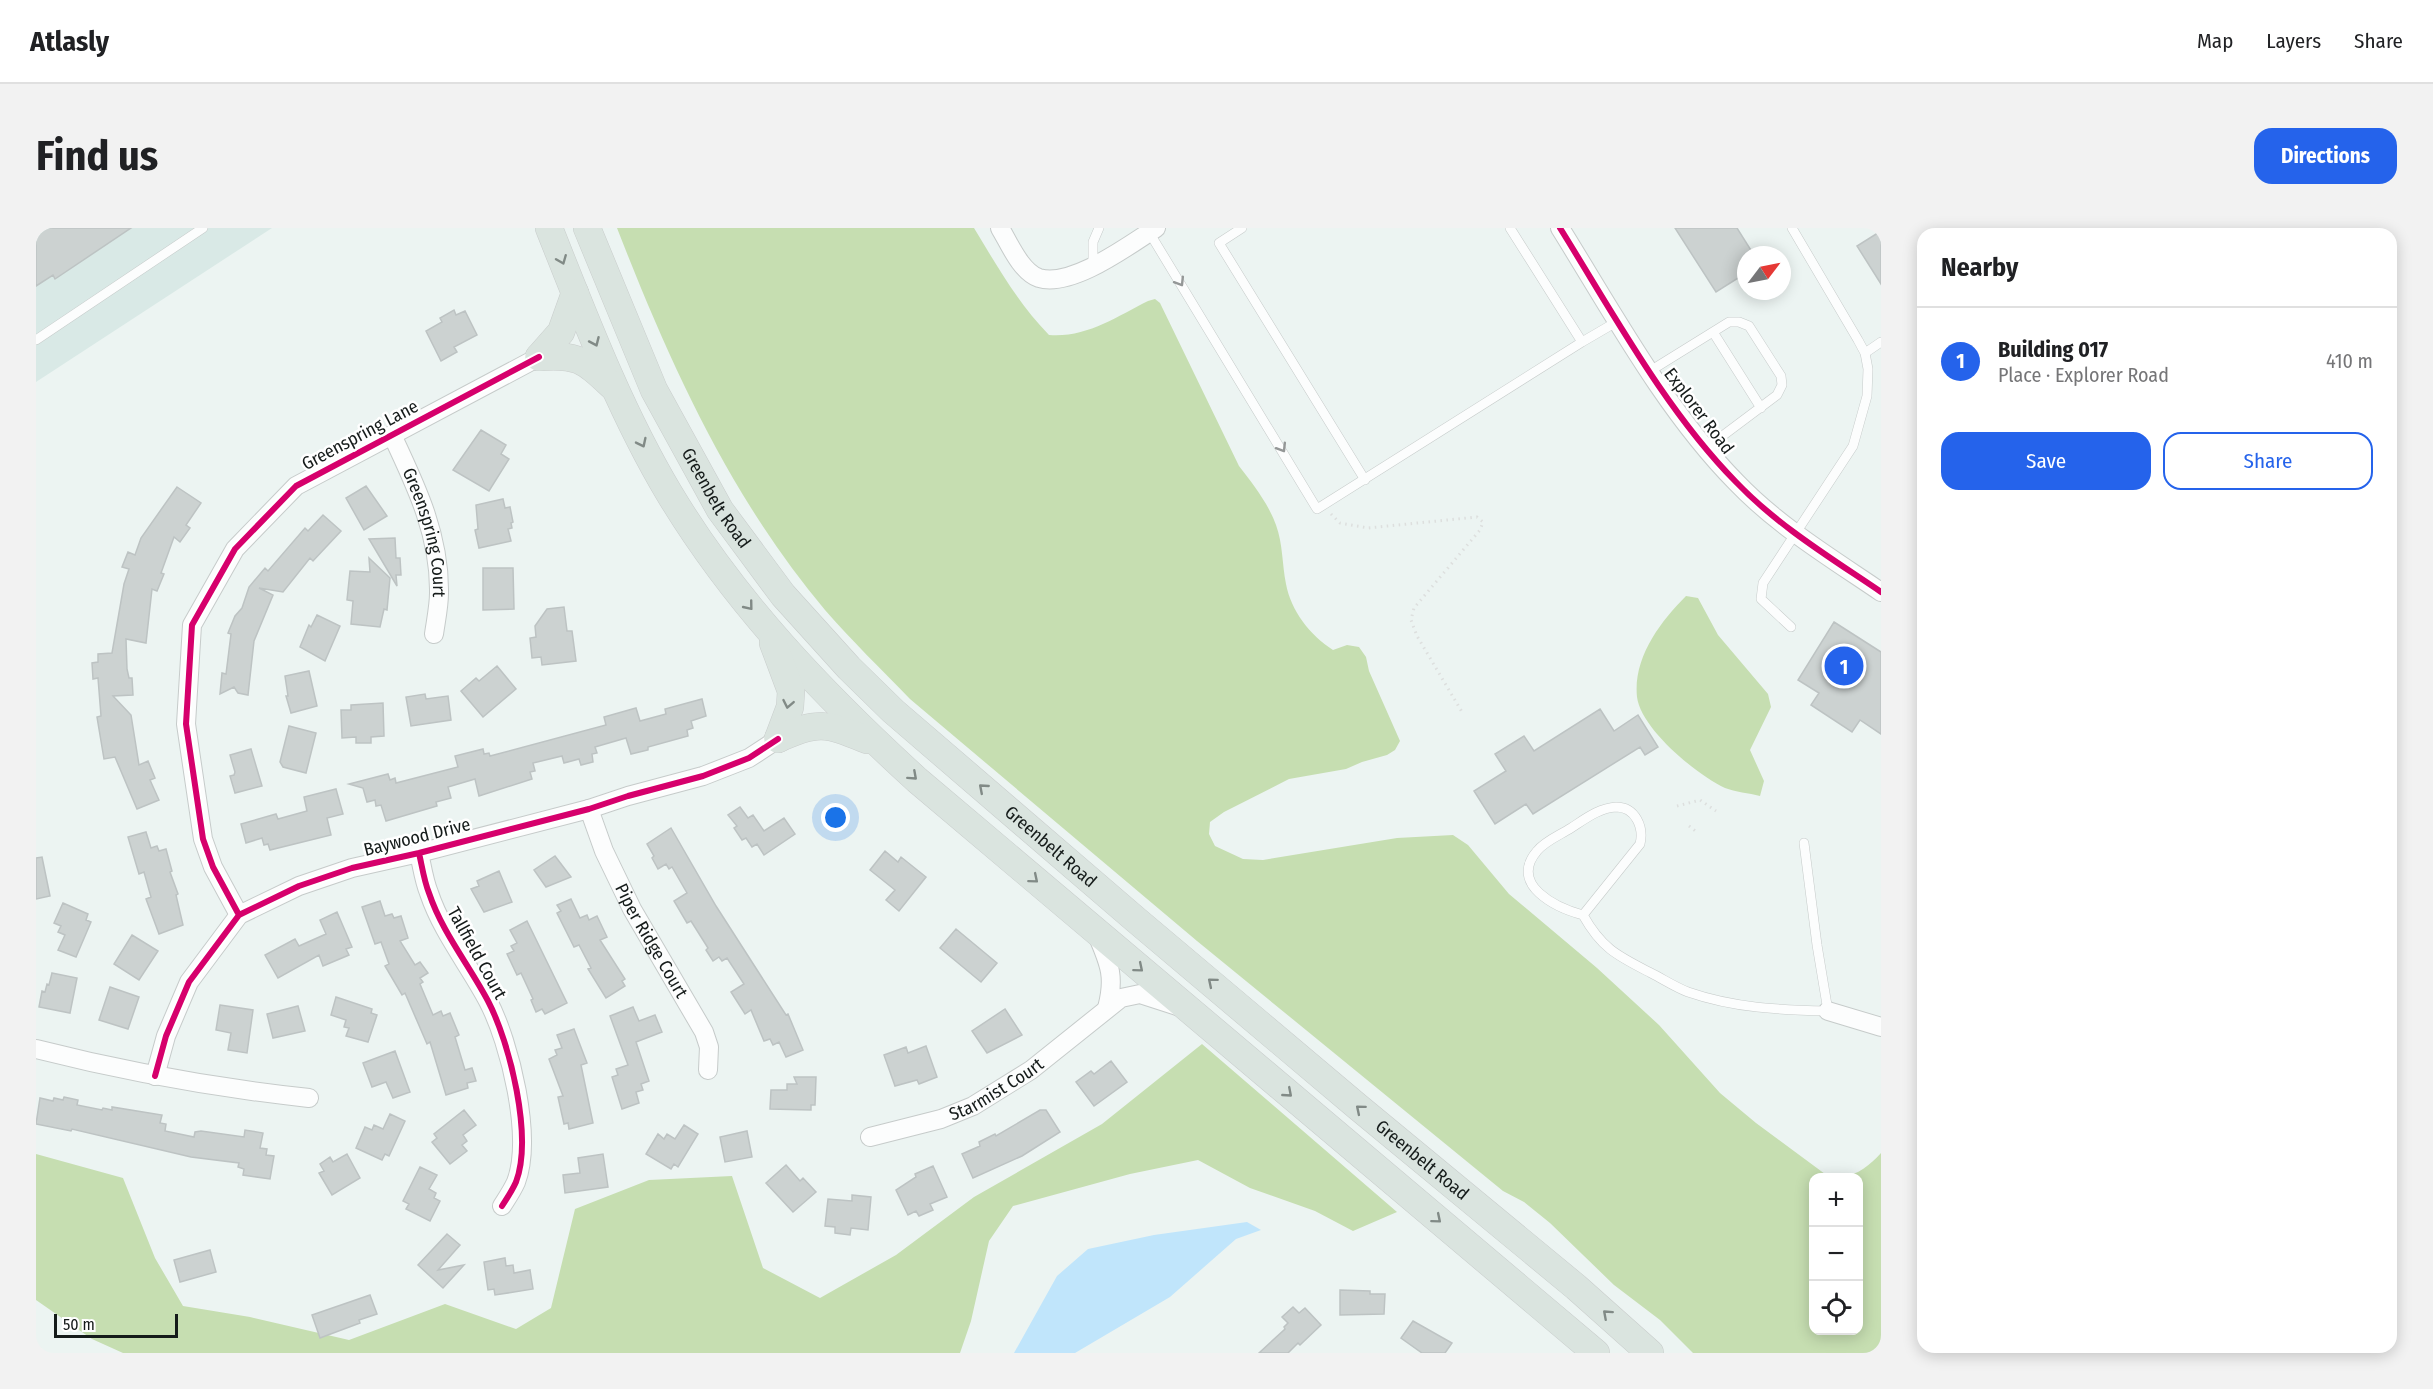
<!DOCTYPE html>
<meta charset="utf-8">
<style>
body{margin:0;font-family:"Fira Sans Condensed",sans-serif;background:#f2f2f2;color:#202124}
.controls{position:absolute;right:18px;bottom:18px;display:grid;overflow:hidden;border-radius:12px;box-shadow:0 3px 15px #0003}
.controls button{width:54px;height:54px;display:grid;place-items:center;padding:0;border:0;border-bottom:2px solid #e0e0e0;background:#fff;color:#202124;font:30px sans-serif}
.compass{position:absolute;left:1701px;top:18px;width:54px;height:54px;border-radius:50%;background:#fff;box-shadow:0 3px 15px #0003;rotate:58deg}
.scale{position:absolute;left:18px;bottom:15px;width:124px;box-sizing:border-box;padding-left:6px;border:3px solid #151b1a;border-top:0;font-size:16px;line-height:21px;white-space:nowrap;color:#151b1a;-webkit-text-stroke:4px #fff;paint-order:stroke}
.you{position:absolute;left:800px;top:590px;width:21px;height:21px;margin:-15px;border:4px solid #fff;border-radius:50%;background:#1a73e8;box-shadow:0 0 0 9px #1a73e833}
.badge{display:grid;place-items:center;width:39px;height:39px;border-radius:50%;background:#2563eb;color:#fff;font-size:20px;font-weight:700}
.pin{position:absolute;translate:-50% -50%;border:3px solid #fff;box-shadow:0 2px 6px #0006}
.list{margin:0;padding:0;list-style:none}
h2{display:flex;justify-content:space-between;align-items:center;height:78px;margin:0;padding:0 24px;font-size:26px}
h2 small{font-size:20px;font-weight:400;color:#757577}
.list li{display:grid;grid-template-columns:39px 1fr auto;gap:18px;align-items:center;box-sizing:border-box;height:108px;padding:0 24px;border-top:2px solid #e0e0e0}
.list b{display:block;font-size:22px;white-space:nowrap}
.list p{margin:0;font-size:20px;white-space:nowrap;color:#757577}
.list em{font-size:20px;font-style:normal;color:#757577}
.actions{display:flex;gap:12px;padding:18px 24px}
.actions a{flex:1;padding:14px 0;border:2px solid #2563eb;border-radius:18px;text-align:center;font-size:21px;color:#2563eb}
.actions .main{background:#2563eb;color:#fff}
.icon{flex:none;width:33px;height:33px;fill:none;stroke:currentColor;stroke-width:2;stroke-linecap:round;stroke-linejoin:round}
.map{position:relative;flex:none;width:1845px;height:1125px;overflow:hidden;border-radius:18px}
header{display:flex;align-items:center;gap:36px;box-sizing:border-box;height:84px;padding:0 30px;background:#fff;border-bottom:2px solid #e0e0e0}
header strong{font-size:28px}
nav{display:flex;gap:33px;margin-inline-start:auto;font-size:21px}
.intro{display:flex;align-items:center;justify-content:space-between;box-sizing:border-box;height:144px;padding:0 36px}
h1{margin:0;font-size:42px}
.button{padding:15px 27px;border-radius:18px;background:#2563eb;color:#fff;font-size:21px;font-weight:700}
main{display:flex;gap:36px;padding:0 36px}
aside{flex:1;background:#fff;border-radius:18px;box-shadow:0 3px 15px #0003}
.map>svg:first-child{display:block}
.built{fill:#d9e9e6}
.forest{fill:#c6deb1}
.water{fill:#c0e5fb}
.building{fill:#ccd2d1;stroke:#bdc3c3;stroke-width:1.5}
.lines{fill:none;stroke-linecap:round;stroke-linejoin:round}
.service-casing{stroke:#c6cbca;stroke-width:10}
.minor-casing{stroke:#c6cbca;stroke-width:20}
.primary-casing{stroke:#c9cdcc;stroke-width:28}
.path{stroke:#dddfde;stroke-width:3;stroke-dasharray:1.5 4.5;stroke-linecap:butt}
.service{stroke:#fcfdfd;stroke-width:9}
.minor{stroke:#fcfdfd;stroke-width:18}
.primary{stroke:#dae4df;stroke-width:27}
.cycleway-casing{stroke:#fff;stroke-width:10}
.cycleway{stroke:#d6006c;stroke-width:6}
.oneway{stroke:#818a86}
.oneway2{stroke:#949797}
.labels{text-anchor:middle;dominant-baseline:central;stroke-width:5;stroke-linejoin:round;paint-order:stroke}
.street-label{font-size:18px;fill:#151b1a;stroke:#fff}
</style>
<header>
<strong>Atlasly</strong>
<nav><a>Map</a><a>Layers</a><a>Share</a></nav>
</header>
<div class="intro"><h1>Find us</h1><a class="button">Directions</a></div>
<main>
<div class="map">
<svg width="1845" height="1125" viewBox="0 0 1845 1125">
<rect width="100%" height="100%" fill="#ecf4f2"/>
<path class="built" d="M0,0H236L0,154Z"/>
<path class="forest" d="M581,0H938C961,38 982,75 1013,107C1050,110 1080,89 1112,73L1119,71L1124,75L1203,238C1217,256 1232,275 1240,297C1247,316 1246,336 1250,356C1255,383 1274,407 1297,422L1311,417L1323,419L1330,429L1333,443L1364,513L1359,522L1351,527L1326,534L1310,541L1253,551L1188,584L1174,594L1173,606L1179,618L1207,631L1227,632L1361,610L1417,607L1432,617L1473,666L1561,740L1623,797L1684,865L1720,895L1789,946L1803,949L1778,950V1102H1822V950L1806,949C1822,947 1834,937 1845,925V1125H1657L1624,1092L1578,1057L1514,995L1488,974L1467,963L1161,713L874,471C845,441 816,413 789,382C694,269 634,136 581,0Z
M1650,368L1662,370L1682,407L1732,466L1735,479L1714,522L1728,553L1724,568C1713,565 1699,564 1689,560C1661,547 1605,501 1601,469C1597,430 1624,394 1650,368Z
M1166,816L1361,984L1317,1003L1279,983L1214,960L1162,932L1094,946L977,978L953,1013L935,1093L924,1125H87L56,1111L0,1072V926L87,950L119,1030L147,1078L214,1089L313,1112L409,1076L480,1101L515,1080L539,981L613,952L696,948L727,1040L784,1070L860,1027L938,969L1066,896Z"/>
<path class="water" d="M1211,994L1225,1002L1200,1011L1134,1069L1039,1125H978L1021,1048L1052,1021L1118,1007Z"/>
<path class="building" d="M0,0H95L19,51L17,47L0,58Z
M1639,0H1701L1718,27H1710V45L1680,64Z
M1845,3V56L1821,18Z
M418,82L420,87L429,83L441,107L418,119L421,124L405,133L390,103L406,94L404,90Z
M445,202L470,217L465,226L473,231L453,263L417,242Z
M330,258L351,288L328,302L310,270Z
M141,259L165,275L150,297L154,300L144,314L138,309L125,345L128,346L121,363L116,361L110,415L90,411L91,441L93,450H96L97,467L77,468L95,487L103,537L112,533L119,550L114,552L123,572L101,581L79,529L68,531L61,489L65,488L62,450L57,451L56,435L62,434V426L76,425L88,356L93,341L86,339L92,324L99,327L105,310Z
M467,271L469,280L474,279L477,294L475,295L476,300L472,301L475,313L443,320L439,302L442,301L440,277Z
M287,287L305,303L277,333L274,330L247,364L223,360L237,367L218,413L212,467L202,465L198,459L184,466L186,445L190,446L195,406L192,405L199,388L206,380L213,359L229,340L232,343L269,300L272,303Z
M359,310L360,330H364L365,347H360L361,358L333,311Z
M333,330L354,350L351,382L348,381L344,399L315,396L317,373L311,372L314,343L334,344Z
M447,340H477L478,381L447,382Z
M528,379L531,403H536L540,433L506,437L505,429L496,430L494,410L500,409L499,398L511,381Z
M281,387L304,398L289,433L264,419L273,397L275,399Z
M1798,394L1845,424V506L1824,492L1816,504L1775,477L1783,465L1762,452Z
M461,438L480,461L447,489L425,463L440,450L443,453Z
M273,443L281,478L255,485L250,468H252L249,448Z
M389,466L390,471L412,468L415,492L375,498L370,469Z
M666,471L670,488L655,493L657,500L651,502L652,508L612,519V522L595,526L590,510L559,519L561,525L556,526L557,534L545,537L543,531L528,535L526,528L497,535L499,543L494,544L496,551L443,568L439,551L412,559L415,570L400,574L401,578L350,593L345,577L340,578L339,572L331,574L327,560L313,556L352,546L354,552L359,550L360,555L422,539L419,528L447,521L448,526L453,525L454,528L570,497L568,489L600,480L604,493L630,486L629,481Z
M347,475L348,508L335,509V515H320V509L306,510L305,482H315V477Z
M1564,481L1578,503L1602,487L1622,519L1609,527L1604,519L1497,586L1490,576L1459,596L1438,563L1470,543L1459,526L1488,508L1498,523Z
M253,498L280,505L270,545L247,539L244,534Z
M215,521L226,558L199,565L194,548L198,547L199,544L194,527Z
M300,561L307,586L291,590L295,607L234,622L232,616L228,617L226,610L210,615L205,596L240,586L242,591L271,583L268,569Z
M704,579L712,590L717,587L728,603L748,590L759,606L728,627L721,616L716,619L710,610L706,612L698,600L701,598L692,587Z
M635,600L680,678L750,787L752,786L767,822L750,829L743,814L737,817L734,811L728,813L715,782L709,786L695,764L708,756L691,730L686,733L683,729L677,733L670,722L672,720L655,693L651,695L638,673L651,665L636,639L633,641L630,636L622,641L616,630L618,628L611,616Z
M110,604L115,620L121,618L123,623L130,621L136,643L134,644L142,666L140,667L147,697L123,706L110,671L115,669L108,644L103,646L92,609Z
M849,623L862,634L865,629L890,649L863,683L850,672L859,662L834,642Z
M519,628L535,649L510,659L498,642Z
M6,629L14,668L0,671V630Z
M463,643L476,674L448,684L435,661L443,658L441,653Z
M535,671L544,690L551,687L553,692L561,688L571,709L564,712L589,751L586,753L589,758L570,770L552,741L555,740L543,717L538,719L521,685L525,683L521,677Z
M344,673L349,688L356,686L358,690L365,688L372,710L364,713L379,737L384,734L392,745L384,750L387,754L384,756L397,787L405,783L407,788L414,785L423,807L419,809L429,842L436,840L440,853L431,855L432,860L410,867L394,814L391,816L369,765L366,767L349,738L353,736L345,714L339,716L326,679Z
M27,675L52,686L50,692L55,694L40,729L22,722L29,707L22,704L25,698L18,695Z
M301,684L316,719L310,721L313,727L287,738L283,727L242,750L229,727L259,711L263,718L290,706L284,692Z
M491,693L531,775L509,786L506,781L500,784L495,772L497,771L485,745L481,747L471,726L478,723L475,718L481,715L474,702Z
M920,701L961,735L945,754L904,720Z
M96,707L122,723L103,752L78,736Z
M16,745L41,750L34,785L3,779L6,763L9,764L11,756L13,757Z
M74,759L103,769L92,801L63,792Z
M300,769L336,781L335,785L341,787L332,814L310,808L313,800L308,799L310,792L295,787Z
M184,777L217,782L211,825L192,822L195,805L180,802Z
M262,778L269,803L237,810L231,786Z
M597,779L603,793L619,787L626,804L600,814L613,853L605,856L607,862L600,864L603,875L586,881L576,849L582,847L580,841L592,837L574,788Z
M969,781L986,807L951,825L936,803Z
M538,801L551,835L545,837L557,895L533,901L532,895L528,896L522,869L527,868L513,831L521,827L519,822L526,820L521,807Z
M890,818L901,849L883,856L881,852L859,858L848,827L870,819L872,825Z
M359,823L374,864L357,870L350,854L336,859L327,835Z
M1075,833L1091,854L1058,878L1040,854L1055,843L1058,846Z
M758,849H780L779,877H775V882L734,881L735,862H751V856H761Z
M28,869L42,872L41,877L66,882L67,880L76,882V879L126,887L124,895L130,896L129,903L158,909L159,904L165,903L208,909L209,902L227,905L224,920L231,921L230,927L238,928L234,951L207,947L208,941L202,939L203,935L155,929L36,901L35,903L0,896L4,870L17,873L18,870L27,872Z
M428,882L440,897L427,907L431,913L426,917L431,923L414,936L396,914L401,910L398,906Z
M1004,882H1010L1024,904L986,928L937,950L926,926L944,918L943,914L959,906L960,908Z
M354,886L369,893L353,928L349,926L346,932L320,920L329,899L336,902L338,897L347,901Z
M648,897L662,906L642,939L638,936L635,941L610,926L622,906L628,911L631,906L639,911Z
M711,903L716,929L689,934L684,909Z
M311,926L324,950L296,967L283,945L288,943L284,936L294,929L297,934Z
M567,926L572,959L529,965L527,947L544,945L542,930Z
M750,937L764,953L767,950L780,964L757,984L730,955Z
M897,938L911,969L894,976L897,982L883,988L880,983L872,987L860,962L880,949L879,946Z
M384,939L401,947L393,961L400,965L398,970L404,973L394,993L370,981L373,976L367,973Z
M816,967L835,969L832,1002L815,1000L814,1007L799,1005V999L789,998L792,971L816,973Z
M411,1006L424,1017L402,1042L428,1037L407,1060L382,1037Z
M174,1022L180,1044L144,1054L138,1032Z
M469,1030L470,1038L477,1037L478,1045L494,1042L497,1061L459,1067L458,1061L452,1062L448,1034Z
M1304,1062L1334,1063V1066H1349L1348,1086L1304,1087Z
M334,1067L341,1086L323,1092L324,1095L284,1110L276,1087Z
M1257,1079L1263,1085L1269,1080L1285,1097L1264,1117L1262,1115L1252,1125H1223L1249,1101L1248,1099L1252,1095L1246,1089Z
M1377,1093L1416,1115L1409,1125H1386L1365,1110Z"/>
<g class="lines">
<defs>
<path id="service" d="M1206,0L1183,15L1329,252
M1113,4L1281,281L1546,114L1474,0
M1057,38V14L1063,0
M1677,104L1725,180
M0,112L167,0
M1546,114L1582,93
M1829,125L1845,114
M1614,143L1693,94H1703L1713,98L1745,148L1746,157L1741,167L1669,221
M1755,399L1725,371L1727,355L1817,218L1831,168L1832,141L1829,125L1822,112L1756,0
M1547,687L1604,616C1608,600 1600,579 1580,579C1563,580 1549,591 1535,600C1524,607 1509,613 1501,623C1472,657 1521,680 1547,687C1566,721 1582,728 1615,745C1627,751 1639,759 1652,764C1698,780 1744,782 1792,783L1781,717L1768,615"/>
<g id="minor">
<path d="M964,0C973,15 985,44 1003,50C1036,60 1093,17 1120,0"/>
<path d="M1524,0C1577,85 1630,183 1700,254C1742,298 1795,330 1845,364"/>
<path id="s1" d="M356,207C380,258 404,307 403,365C403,378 400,392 398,406"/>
<path id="s2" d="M553,581L568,623L596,681L668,804L673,819L672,842"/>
<path d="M383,625C386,638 388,653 393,665C406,704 433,737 452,773C474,815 497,909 480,954C476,963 471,970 466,978"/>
<path d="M203,687L177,639L167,611L150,496L156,397L199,321L260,258L503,129"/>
<path d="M1062,709C1074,737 1079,750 1071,780"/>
<path d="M1792,783L1845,799"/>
<path d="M0,821C90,844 181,860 273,870"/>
<path d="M119,848L130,808L153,754L203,687L263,658L316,640L383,625L553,581L592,568L667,548L713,530L742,511"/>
<path id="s3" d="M834,909L905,891L937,878L995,842L1085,770L1104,766L1141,778"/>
</g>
<g id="primary">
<path d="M513,0C548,88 584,183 633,265C699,375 787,466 881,552L1560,1125"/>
<path id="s4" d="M551,0L618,162L684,282L747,367L813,440L857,483L1099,691L1322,879L1540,1059L1614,1125"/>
<path d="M503,129C542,126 548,132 576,158"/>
<path d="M503,129L525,104L539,65"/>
<path d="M737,415L755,463L754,479L742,511"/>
<path d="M742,511C783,492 791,496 831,512"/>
</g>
</defs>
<use href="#service" class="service-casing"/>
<use href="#minor" class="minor-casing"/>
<use href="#primary" class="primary-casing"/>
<path class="path" d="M1295,286L1304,295L1332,300L1441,289L1447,294L1444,302L1378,380L1375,392L1381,408L1426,484
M1641,578L1664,572L1680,583
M1653,598L1662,605"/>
<use href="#service" class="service"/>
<use href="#minor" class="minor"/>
<use href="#primary" class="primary"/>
<defs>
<path id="cycleway" d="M1524,0C1577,85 1630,183 1700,254C1742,298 1795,330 1845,364
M383,625C386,638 388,653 393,665C406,704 433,737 452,773C474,815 497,909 480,954C476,963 471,970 466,978
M203,687L177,639L167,611L150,496L156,397L199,321L260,258L503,129
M119,848L130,808L153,754L203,687L263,658L316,640L383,625L553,581L592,568L667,548L713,530L742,511"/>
</defs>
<use href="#cycleway" class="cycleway-casing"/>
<use href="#cycleway" class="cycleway"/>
</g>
<defs><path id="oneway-chevron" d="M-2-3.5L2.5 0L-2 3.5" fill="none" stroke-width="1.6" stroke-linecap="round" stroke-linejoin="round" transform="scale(1.5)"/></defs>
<g class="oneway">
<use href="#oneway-chevron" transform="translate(526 32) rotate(68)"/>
<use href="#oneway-chevron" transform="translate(559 114) rotate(66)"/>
<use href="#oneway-chevron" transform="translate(606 215) rotate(64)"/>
<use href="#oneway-chevron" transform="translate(713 378) rotate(51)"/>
<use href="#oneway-chevron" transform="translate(752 476) rotate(101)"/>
<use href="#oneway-chevron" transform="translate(877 548) rotate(42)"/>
<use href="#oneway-chevron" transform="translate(947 560) rotate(-139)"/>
<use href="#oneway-chevron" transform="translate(998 651) rotate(40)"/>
<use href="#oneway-chevron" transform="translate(1103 740) rotate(40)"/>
<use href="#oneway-chevron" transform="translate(1176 754) rotate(-140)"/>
<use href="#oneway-chevron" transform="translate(1252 865) rotate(41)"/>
<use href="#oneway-chevron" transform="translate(1324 881) rotate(-140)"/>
<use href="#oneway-chevron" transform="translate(1401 991) rotate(40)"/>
<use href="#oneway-chevron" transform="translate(1571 1086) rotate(-138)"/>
</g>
<g class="oneway2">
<use href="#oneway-chevron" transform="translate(1144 54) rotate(58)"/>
<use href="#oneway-chevron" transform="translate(1246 220) rotate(58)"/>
</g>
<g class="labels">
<g class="street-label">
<text transform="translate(1663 183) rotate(53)">Explorer Road</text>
<text transform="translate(324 207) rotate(-28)">Greenspring Lane</text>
<text stroke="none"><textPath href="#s4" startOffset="300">Greenbelt Road</textPath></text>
<text stroke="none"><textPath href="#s1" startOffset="104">Greenspring Court</textPath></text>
<text transform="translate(381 609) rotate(-14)">Baywood Drive</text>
<text stroke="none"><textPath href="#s4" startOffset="786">Greenbelt Road</textPath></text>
<text stroke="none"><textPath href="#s2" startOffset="146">Piper Ridge Court</textPath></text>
<text transform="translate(441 725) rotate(61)">Tallfield Court</text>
<text stroke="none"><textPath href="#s3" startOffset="136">Starmist Court</textPath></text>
<text stroke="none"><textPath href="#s4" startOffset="1272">Greenbelt Road</textPath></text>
</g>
</g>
</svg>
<div class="controls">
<button>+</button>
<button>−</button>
<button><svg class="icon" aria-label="locate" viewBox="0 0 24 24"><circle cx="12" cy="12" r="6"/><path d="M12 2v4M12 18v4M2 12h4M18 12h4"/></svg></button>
</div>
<svg class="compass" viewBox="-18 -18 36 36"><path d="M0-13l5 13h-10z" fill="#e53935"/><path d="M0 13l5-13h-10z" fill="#757577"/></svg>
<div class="scale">50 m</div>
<div class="you"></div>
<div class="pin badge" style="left:1808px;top:438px">1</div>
</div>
<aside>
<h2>Nearby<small></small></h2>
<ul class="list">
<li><span class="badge">1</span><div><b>Building 017</b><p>Place · Explorer Road</p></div><em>410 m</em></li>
</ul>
<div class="actions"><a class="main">Save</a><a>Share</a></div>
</aside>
</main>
